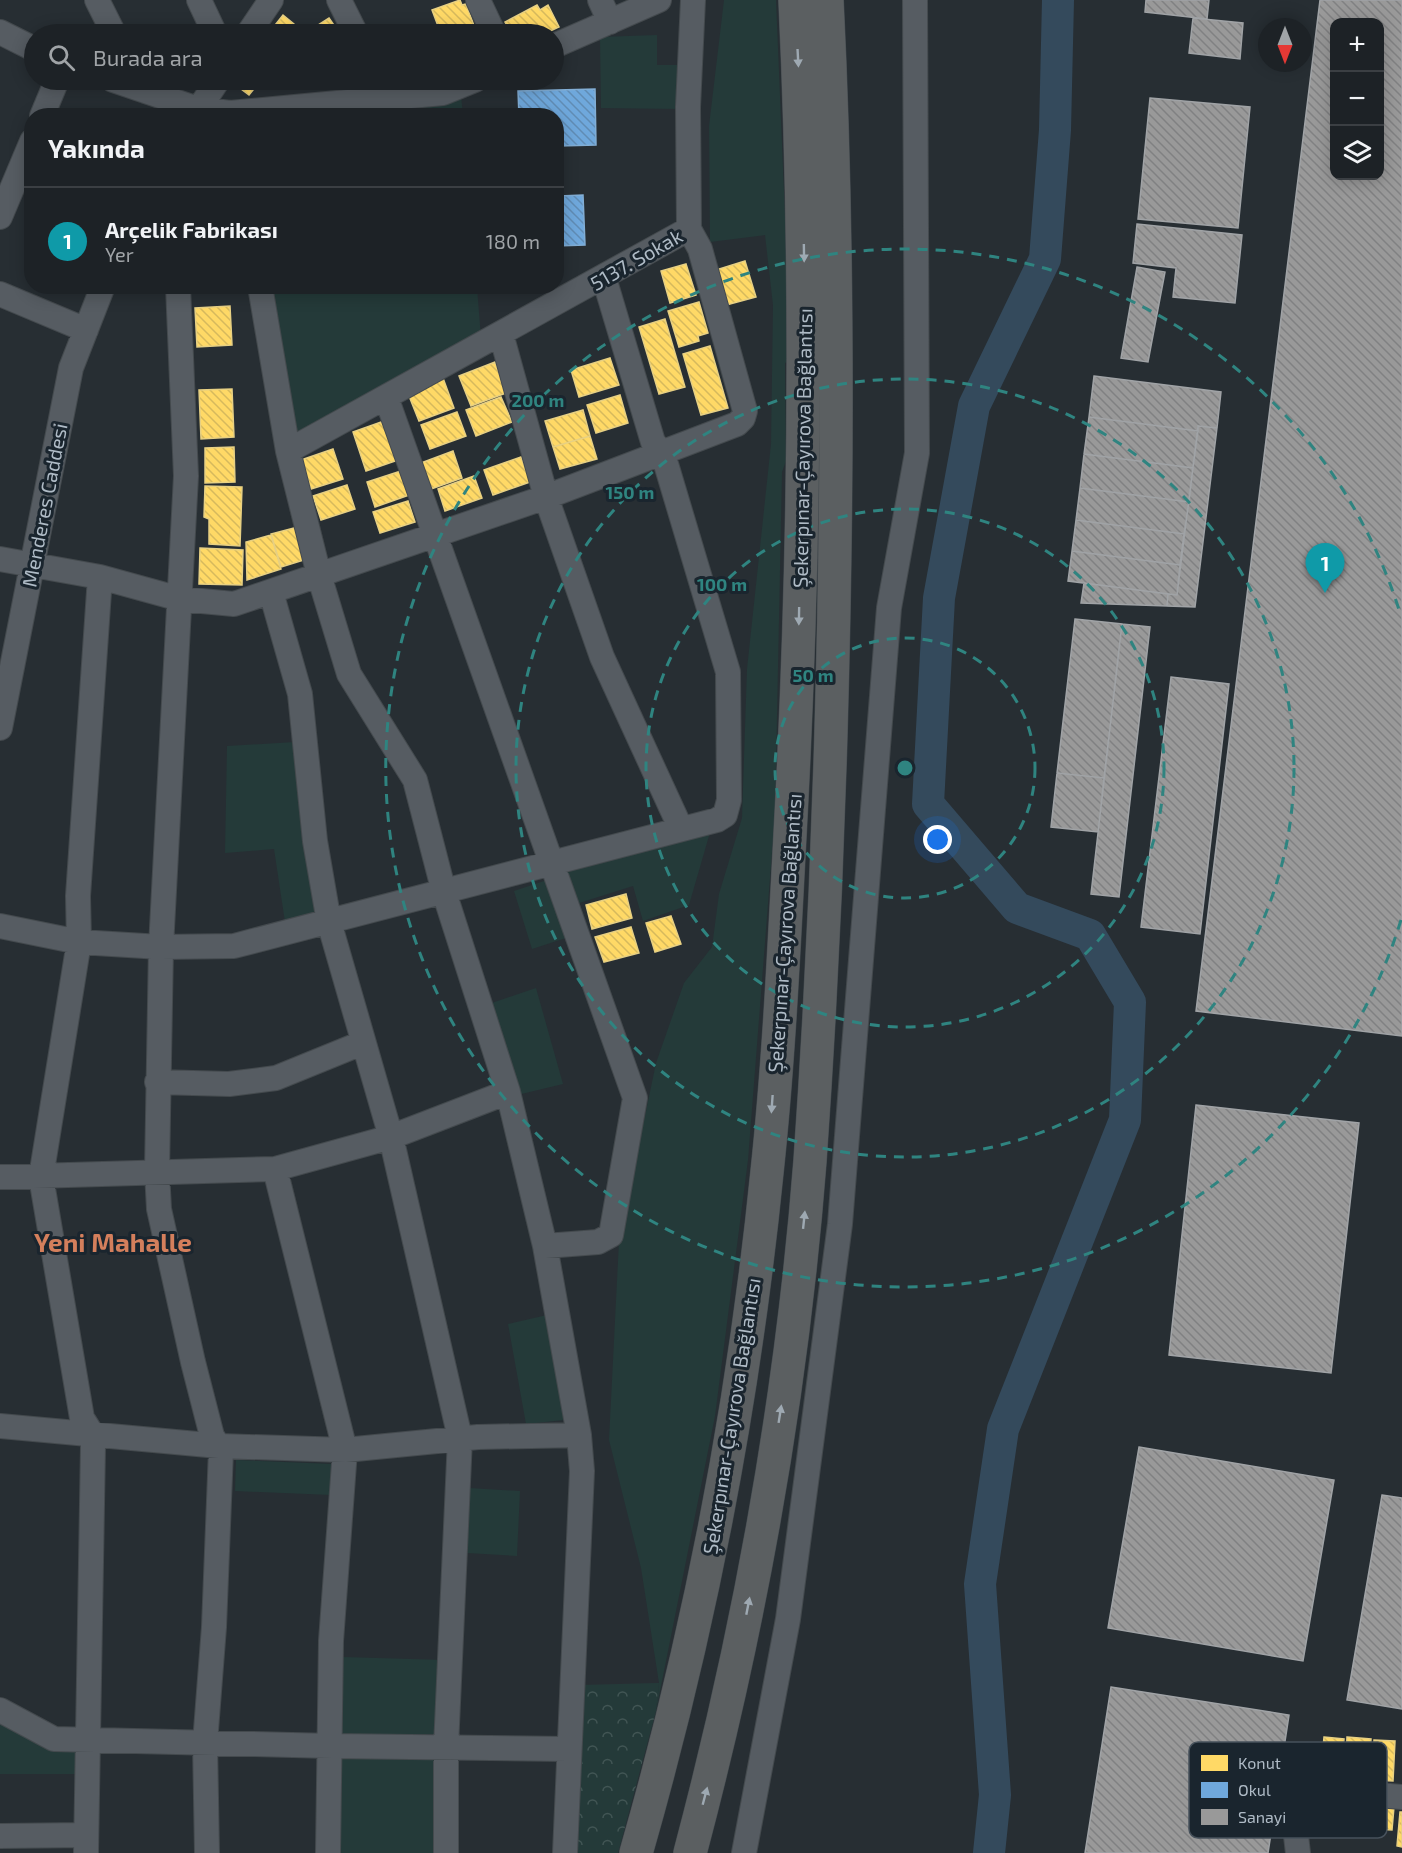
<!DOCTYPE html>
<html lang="tr">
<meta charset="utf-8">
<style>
body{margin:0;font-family:"Exo 2",sans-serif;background:#2a2f32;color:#f1f3f6}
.controls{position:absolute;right:18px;top:18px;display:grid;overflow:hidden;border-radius:12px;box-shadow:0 3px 15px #0003}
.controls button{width:54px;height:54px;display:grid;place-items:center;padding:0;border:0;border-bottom:2px solid #3b3f43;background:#1d2226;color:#f1f3f6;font:30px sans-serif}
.compass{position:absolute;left:1258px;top:18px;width:54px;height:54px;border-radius:50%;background:#1d2226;box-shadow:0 3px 15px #0003;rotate:180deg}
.you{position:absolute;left:938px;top:840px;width:21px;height:21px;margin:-15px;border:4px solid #fff;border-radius:50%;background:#1a73e8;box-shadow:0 0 0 9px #1a73e833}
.badge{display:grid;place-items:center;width:39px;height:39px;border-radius:50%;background:#d93025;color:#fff;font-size:20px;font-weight:700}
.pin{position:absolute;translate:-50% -50px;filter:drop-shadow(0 2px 3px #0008)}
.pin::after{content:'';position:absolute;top:32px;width:21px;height:18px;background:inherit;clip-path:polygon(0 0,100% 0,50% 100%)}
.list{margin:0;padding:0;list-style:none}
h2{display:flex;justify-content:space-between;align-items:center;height:78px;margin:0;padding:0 24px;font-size:26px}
h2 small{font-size:20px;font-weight:400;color:#a0a4a7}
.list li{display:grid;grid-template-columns:39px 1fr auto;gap:18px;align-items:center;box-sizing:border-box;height:108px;padding:0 24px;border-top:2px solid #3b3f43}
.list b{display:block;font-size:22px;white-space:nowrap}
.list p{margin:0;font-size:20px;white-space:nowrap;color:#a0a4a7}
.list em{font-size:20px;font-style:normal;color:#a0a4a7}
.icon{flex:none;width:33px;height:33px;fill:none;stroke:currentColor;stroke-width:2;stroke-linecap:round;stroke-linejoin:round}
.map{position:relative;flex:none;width:1402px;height:1853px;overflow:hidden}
.search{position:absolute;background:#1d2226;box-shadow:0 3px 15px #0003;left:24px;top:24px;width:540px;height:66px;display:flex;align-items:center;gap:15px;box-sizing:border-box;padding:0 21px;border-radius:33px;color:#a0a4a7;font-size:22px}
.panel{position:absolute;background:#1d2226;box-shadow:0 3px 15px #0003;left:24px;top:108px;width:540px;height:186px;border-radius:24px}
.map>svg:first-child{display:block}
.green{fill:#243a39}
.forest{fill:url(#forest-crowns)}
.homes{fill:url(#homes-back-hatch);stroke:#e7d083;stroke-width:1.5}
.schools{fill:url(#schools-back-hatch);stroke:#82aed5;stroke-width:1.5}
.industry{fill:url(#industry-back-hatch);stroke:#a0a3a6;stroke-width:1.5;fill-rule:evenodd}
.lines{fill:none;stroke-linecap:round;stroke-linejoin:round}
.river{stroke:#344a5c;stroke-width:32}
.minor-casing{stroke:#444a4e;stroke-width:26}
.highway-casing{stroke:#434a4f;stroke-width:34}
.minor{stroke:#565c62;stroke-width:24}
.highway{stroke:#5b5f61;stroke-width:33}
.oneway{fill:#9ea9b2}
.ring{fill:none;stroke:#2f8480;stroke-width:3;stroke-dasharray:10 8}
.labels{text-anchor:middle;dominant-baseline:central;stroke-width:6;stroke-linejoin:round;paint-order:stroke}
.street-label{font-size:20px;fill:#afbbc6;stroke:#1a252e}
.district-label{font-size:26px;font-weight:bold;fill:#d47f5c;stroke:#1a252e}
.key{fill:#1a252e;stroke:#47525c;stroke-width:1.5}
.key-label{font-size:16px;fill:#afbbc6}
.centre{fill:#2f8480;stroke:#1a252e;stroke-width:3}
.ring-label{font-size:18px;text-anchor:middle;font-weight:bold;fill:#2f8480;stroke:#1a252e;stroke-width:6;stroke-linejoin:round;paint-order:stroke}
</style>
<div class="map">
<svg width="1402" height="1853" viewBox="0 0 1402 1853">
<defs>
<pattern id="forest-crowns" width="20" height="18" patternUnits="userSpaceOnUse" patternTransform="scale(1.5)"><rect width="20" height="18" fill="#243a39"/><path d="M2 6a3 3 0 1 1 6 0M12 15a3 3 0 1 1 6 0" fill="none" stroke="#415554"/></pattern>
<pattern id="homes-back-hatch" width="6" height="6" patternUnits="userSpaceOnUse" patternTransform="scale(1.5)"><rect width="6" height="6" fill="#ffd966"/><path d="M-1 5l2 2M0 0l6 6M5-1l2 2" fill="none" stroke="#d6b95d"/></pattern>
<pattern id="schools-back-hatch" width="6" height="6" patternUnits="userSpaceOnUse" patternTransform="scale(1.5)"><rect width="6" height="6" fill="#6fa8dc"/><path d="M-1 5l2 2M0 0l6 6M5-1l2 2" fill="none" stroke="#608cb4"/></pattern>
<pattern id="industry-back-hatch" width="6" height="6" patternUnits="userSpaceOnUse" patternTransform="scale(1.5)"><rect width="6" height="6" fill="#999"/><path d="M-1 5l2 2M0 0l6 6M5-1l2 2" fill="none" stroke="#808182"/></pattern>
</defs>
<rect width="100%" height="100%" fill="#272e33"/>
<path class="green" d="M724,0H776L791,360L785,363L786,461L782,472L775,814L748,1160L715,1416L656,1711L659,1683L641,1568L609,1440L619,1241L656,1063L684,983L712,947L719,894L742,818L747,669L771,444L773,305L765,235L710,242L709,126Z
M657,35V65H678L680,109L601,108L600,37Z
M461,96L463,115L286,116Z
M269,287H477L481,338L304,435L293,430Z
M295,742L318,916L285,922L274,849L225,853L227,746Z
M711,829L689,905L643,921L633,886L576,904L566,870Z
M550,879L569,937L532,949L514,891Z
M536,988L563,1084L513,1096L483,1006Z
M547,1315L564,1420L526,1424L508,1324Z
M236,1460L332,1464L331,1495L235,1491Z
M469,1488L520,1491L517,1556L467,1553Z
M343,1657L445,1660L443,1734L340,1735Z
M0,1720L51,1748L82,1752V1774H0Z
M342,1754L440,1755L439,1853H340Z"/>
<path class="forest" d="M659,1683L656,1711L618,1853H575L581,1685Z"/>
<path class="homes" d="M460,0L462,5L466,4L476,31L467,34H441L432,10Z
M537,5L540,10L548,5L559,27L544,34H512L505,22Z
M283,15L294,24L301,33L268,34Z
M329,18L340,34H304Z
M229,80H267L261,88L257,85L249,95Z
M745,261L756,297L726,305L716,270Z
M686,264L696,295L670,303L661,271Z
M699,302L708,333L698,336L699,341L679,347L668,311Z
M230,306L232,345L197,347L195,308Z
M665,319L685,387L659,394L639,327Z
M710,346L728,408L701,415L683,354Z
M610,358L619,385L579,397L571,370Z
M495,362L506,393L471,406L459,376Z
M443,378L454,408L419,421L407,391Z
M232,389L234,437L201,439L199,390Z
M620,395L628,423L596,433L587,405Z
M501,397L512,422L476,436L466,410Z
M583,410L590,436L553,447L545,421Z
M457,412L466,436L430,449L421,425Z
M384,421L398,460L366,471L353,432Z
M590,436L597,459L560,469L553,447Z
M234,447L235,482L205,483V448Z
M333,449L343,479L311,489L301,460Z
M453,451L462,478L431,489L421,463Z
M521,457L530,482L493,495L484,470Z
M404,470L412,494L375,507L367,482Z
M474,476L482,498L445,511L438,489Z
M347,485L355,509L321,520L313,496Z
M205,486L242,487L240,546L209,544V519L204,517Z
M408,501L415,522L380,533L373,512Z
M298,527L307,559L281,567L271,534Z
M271,535L281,569L247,580L246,542Z
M200,548L243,550L242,585L199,584Z
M626,894L632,918L592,929L586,905Z
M671,916L681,944L655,952L646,923Z
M631,927L639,953L604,962L595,937Z
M1324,1737L1344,1739L1341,1773L1321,1771Z
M1347,1737L1371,1739L1368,1783L1345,1782Z
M1374,1740L1395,1741L1393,1781L1372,1780Z
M1359,1805L1394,1807L1392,1830L1358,1828Z
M1400,1812H1402V1847L1397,1846Z"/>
<path class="schools" d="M595,89L596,145L559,146L556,116H519L518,91Z
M583,195L585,245L556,246V200H559V196Z"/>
<path class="industry" d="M1146,0H1209L1207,19L1145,12Z
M1320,0H1402V1036L1196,1011ZM1334,22H1380V176H1334Z
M1193,18L1243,23L1240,59L1189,53Z
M1150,98L1250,107L1238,228L1138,219Z
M1137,224L1242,235L1235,303L1173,297L1176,268L1133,263Z
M1137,267L1165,272L1148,362L1121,358Z
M1094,376L1221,392L1217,428L1198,426V431L1089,417Z
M1089,417L1198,431L1193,468L1084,454Z
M1198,426L1217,428L1195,607L1167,606L1168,594L1177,595Z
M1084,454L1193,468L1189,502L1080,488Z
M1080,488L1189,502L1184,534L1076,520Z
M1076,520L1184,534L1180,565L1072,551Z
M1072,551L1180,565L1177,595L1068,581Z
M1084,583L1168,594L1167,606L1081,603Z
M1075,619L1122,624L1104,778L1057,773Z
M1122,624L1150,627L1119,897L1091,894Z
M1171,677L1229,684L1200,934L1141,927Z
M1057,773L1104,778L1098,832L1051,827Z
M1196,1105L1359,1123L1331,1373L1169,1355Z
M1139,1447L1334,1480L1303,1661L1108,1628Z
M1382,1495L1402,1498V1709L1347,1700Z
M1111,1687L1289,1715L1268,1853H1085Z"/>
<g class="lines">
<path class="river" d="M989,1853L995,1795L980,1584L1003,1429L1125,1120L1130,1002L1090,935L1017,908L928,804L939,598L974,406L1045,259L1055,130L1058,0"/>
<defs>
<path id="minor" d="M97,0L114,34
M199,0L215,34
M339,0L356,34
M478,0L494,34
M600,0L610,22
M0,32L34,49
M248,34L271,0
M554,46L659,0
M113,80L198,109L230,113L443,93L475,80
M365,80L369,100
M42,116L57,80
M194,116L218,80
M0,217L32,141
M178,286L186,476L161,947L157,1172L159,1209L193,1362L212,1436L221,1450L214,1627L205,1743L207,1853
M260,286L288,451L319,575L349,674L415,780L444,892L508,1092L545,1246L579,1435L582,1471L565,1853
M0,294L86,330
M501,334L546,497L602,657L681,829
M386,397L635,1098L611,1235L598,1242L545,1246
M288,451L689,229L688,107L693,0
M0,559L100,577L180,599L234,604L546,497L737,424L743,418L745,411L700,249L689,229
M271,592L300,694L315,841L329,922L391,1137L460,1438L446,1747V1853
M0,728L71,368L103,286
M0,926L79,942L161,947L234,946L717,820L725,815L729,800L728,672L663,454L653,442L604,278
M157,1082L229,1084L276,1078L362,1043
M275,1169L345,1450L331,1641L328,1853
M0,1177L275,1169L391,1137L508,1092
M0,1426L219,1446L345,1450L478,1437L579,1435
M0,1710L54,1739L331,1746L567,1749
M0,1836L85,1835
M86,1853L93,1446L92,1434L82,1418L41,1177L79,942L78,896L100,577
M744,1853L788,1619L840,1224L889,608L917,453L915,0
M1298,1853L1293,1810L1308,1792H1342L1402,1797"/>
<path id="highway" d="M636,1853C700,1630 744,1402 767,1172C779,1060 784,947 790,835C805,557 808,278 795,0
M690,1853C750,1627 792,1395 810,1161C820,1018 827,874 831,731C838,487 839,243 827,0"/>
</defs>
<use href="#minor" class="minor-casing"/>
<use href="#highway" class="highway-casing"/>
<use href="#minor" class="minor"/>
<use href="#highway" class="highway"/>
</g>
<defs><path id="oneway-solid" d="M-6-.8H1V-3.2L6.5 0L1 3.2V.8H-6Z" transform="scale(1.5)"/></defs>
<g class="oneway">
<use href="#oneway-solid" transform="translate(798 58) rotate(87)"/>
<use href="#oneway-solid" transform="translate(804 253) rotate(89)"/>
<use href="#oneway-solid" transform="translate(799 616) rotate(91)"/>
<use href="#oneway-solid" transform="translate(772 1104) rotate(94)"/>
<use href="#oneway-solid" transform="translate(804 1220) rotate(-84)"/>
<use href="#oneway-solid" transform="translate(780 1414) rotate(-81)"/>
<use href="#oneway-solid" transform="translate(748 1606) rotate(-79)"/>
<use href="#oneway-solid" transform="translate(705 1796) rotate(-75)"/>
</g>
<g class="ring">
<circle cx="905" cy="768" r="130"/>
<circle cx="905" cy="768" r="259"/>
<circle cx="905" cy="768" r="389"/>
<path d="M1401 920A519 519 0 1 1 1401 616"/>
</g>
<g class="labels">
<g class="street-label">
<text transform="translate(636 259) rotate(-30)">5137. Sokak</text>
<text transform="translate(802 448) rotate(-89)">Şekerpınar-Çayırova Bağlantısı</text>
<text transform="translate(44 505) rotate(-79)">Menderes Caddesi</text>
<text transform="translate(784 933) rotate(-86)">Şekerpınar-Çayırova Bağlantısı</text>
<text transform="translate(731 1416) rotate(-81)">Şekerpınar-Çayırova Bağlantısı</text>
</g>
<g class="district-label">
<text x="113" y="1241">Yeni Mahalle</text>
</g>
</g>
<rect x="1189" y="1742" width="198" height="96" rx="9" class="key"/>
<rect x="1201" y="1755" width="27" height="16" fill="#ffd966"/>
<rect x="1201" y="1782" width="27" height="16" fill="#6fa8dc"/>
<rect x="1201" y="1809" width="27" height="16" fill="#999"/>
<g class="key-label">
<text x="1238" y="1769">Konut</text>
<text x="1238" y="1796">Okul</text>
<text x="1238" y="1823">Sanayi</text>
</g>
<circle cx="905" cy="768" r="9" class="centre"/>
<g class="ring-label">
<text x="538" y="407">200 m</text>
<text x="630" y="499">150 m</text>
<text x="722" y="591">100 m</text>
<text x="813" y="682">50 m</text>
</g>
</svg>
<div class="controls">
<button>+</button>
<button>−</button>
<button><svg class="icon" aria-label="layers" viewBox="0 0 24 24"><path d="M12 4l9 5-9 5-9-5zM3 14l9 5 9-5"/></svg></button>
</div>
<svg class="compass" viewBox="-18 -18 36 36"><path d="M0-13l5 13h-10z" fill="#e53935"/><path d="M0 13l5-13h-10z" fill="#a0a4a7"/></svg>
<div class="you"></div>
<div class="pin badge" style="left:1325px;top:593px;background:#0f9aa8">1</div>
<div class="search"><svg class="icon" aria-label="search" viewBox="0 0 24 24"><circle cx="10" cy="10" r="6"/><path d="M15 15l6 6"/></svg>Burada ara</div>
<section class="panel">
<h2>Yakında<small></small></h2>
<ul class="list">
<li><span class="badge" style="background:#0f9aa8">1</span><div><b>Arçelik Fabrikası</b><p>Yer</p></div><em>180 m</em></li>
</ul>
</section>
</div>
